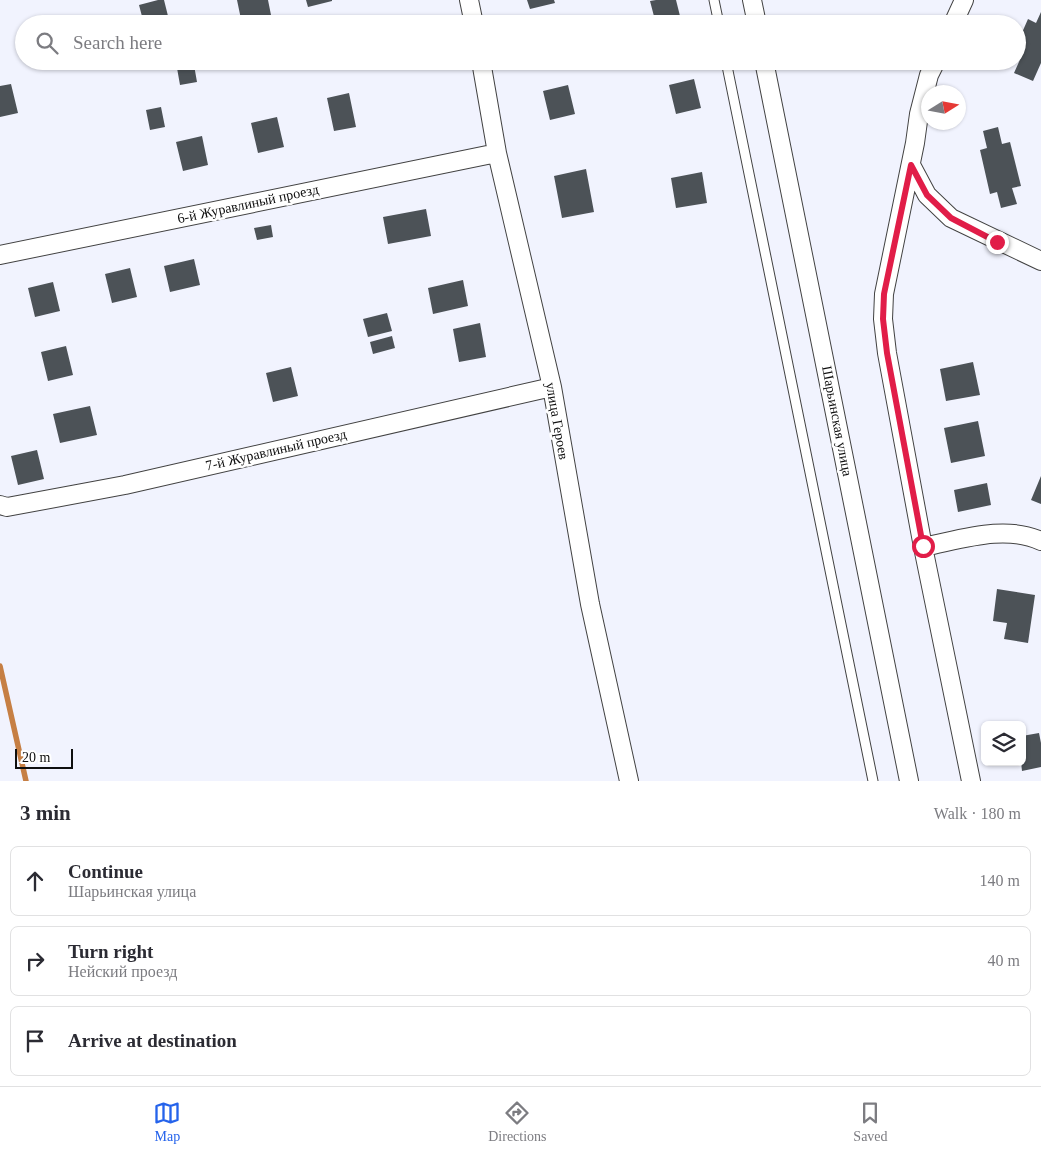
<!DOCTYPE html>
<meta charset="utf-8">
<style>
body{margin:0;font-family:"Times New Roman",serif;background:#f2f2f3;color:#2b2b33}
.controls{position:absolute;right:15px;bottom:15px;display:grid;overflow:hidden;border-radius:8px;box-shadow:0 1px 4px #0004}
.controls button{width:45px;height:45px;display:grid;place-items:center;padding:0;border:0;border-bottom:1px solid #e1e1e2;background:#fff;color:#2b2b33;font:25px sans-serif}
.compass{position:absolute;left:921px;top:85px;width:45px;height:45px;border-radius:50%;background:#fff;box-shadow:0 1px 4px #0004;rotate:79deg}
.scale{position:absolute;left:15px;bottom:12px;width:58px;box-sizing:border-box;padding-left:5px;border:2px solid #0f0f0f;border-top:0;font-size:14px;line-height:18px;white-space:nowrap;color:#0f0f0f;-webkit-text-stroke:4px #fff;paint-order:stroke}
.stop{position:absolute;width:15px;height:15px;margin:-11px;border:4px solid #e11d48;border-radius:50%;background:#fff}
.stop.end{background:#e11d48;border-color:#fff;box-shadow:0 1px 5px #0008}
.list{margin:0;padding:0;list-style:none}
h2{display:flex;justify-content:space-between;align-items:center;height:65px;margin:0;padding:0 20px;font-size:21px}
h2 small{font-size:16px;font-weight:400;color:#7c7c81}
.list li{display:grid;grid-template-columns:32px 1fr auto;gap:15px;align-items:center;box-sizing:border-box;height:70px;margin:0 10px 10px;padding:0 10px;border:1px solid #e1e1e2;border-radius:8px}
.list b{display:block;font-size:19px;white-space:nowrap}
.list p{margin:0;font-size:16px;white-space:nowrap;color:#7c7c81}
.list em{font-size:16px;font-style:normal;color:#7c7c81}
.icon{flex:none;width:28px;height:28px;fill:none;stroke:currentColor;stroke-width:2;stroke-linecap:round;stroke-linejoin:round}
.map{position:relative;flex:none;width:1041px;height:781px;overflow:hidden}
.search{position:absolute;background:#fff;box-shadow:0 1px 4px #0004;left:15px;right:15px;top:15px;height:55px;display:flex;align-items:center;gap:12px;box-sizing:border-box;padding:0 18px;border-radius:28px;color:#7c7c81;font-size:19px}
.sheet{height:305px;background:#fff}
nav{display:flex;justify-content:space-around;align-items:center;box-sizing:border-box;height:70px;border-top:1px solid #e1e1e2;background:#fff;font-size:14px;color:#7c7c81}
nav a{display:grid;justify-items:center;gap:2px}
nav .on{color:#2563eb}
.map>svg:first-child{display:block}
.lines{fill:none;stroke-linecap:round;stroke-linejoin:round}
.stream{stroke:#c67f44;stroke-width:5.5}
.building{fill:#4c5257}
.lane-casing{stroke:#424242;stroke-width:11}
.street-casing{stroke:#424242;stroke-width:20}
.lane{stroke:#fff;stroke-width:9}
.street{stroke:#fff;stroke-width:18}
.route{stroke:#e11d48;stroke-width:6}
.labels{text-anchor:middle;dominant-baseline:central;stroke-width:5;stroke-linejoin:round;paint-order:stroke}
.street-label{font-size:14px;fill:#0f0f0f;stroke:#fff}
</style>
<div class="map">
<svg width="1041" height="781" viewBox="0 0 1041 781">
<rect width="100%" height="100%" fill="#f1f3fe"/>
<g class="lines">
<path class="stream" d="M0,666L26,781"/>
</g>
<path class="building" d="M158,0H164L170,24H144L139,5Z
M237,0H268L272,20L257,24H242Z
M306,0H332V1L308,7Z
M527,0H554L555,3L530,9Z
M656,0H676L682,24H656L650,1Z
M1041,12V63L1033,81L1014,73L1023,53L1017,51V44L1028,19L1036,23Z
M194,65L197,82L180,85L177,68Z
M694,79L701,108L676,114L669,85Z
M11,84L18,113L0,117V86Z
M568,85L575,114L550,120L543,91Z
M349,93L356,127L334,131L327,98Z
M161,107L165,127L150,130L146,110Z
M277,117L284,147L258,153L251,123Z
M998,127L1002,144L1010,142L1021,186L1012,188L1017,204L1001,208L997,192L990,194L980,150L987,148L983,131Z
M202,136L208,165L183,171L176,142Z
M586,169L594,212L562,218L554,176Z
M702,172L707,203L676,208L671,178Z
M426,209L431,236L388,244L383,217Z
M271,225L273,237L257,240L254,228Z
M194,259L200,285L170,292L164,266Z
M130,268L137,297L112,303L105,274Z
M463,280L468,306L433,314L428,288Z
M53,282L60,311L35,317L28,288Z
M387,313L392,331L368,337L363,319Z
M480,323L486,357L459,362L453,329Z
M392,336L395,348L373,354L370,342Z
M66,346L73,375L48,381L41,352Z
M973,362L980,395L946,401L940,369Z
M291,367L298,396L273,402L266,373Z
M90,406L97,435L60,443L53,414Z
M978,421L985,456L951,463L944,428Z
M37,450L44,479L18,485L11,456Z
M1041,476V504L1031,500Z
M987,483L991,505L958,512L954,490Z
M997,589L1035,595L1028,643L1004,639L1007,623L993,621Z
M1039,733L1041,743V767L1022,771L1021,762H1022V736Z"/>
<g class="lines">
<defs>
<path id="lane" d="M714,0L719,24
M726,61L873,781"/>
<path id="street" d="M469,0L474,24
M752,0L757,24
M953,24L964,0
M481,61L497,153L552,387L590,604L629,781
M764,61L909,781
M936,61L929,75L919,114L915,143L884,294L883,319L887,353L923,547L971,781
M911,165L927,195L951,218L1041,261
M0,255L497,153
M0,505L7,507L125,485L552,387
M923,547C960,540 1004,524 1041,541"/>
</defs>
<use href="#lane" class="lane-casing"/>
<use href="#street" class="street-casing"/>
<use href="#lane" class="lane"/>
<use href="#street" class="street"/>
</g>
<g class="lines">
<path class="route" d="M923,546L887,353L883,319L884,294L911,165L927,195L951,218L997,242"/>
</g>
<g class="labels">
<g class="street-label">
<text transform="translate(248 204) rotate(-12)">6-й Журавлиный проезд</text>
<text transform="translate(557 421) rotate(80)">улица Героев</text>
<text transform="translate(837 421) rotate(79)">Шарьинская улица</text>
<text transform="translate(276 450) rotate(-13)">7-й Журавлиный проезд</text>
</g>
</g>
</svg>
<div class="controls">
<button><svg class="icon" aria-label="layers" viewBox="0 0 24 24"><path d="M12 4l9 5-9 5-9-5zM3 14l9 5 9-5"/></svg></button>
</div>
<svg class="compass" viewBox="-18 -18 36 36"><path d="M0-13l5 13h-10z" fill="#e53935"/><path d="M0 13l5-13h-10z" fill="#7c7c81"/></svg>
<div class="scale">20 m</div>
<div class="stop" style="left:923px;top:546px"></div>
<div class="stop end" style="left:997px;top:242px"></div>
<div class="search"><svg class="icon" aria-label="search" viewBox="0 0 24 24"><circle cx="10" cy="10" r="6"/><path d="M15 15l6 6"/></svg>Search here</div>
</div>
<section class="sheet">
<h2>3 min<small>Walk · 180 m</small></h2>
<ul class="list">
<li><svg class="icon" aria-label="ahead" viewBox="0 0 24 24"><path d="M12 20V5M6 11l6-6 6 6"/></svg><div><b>Continue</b><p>Шарьинская улица</p></div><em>140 m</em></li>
<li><svg class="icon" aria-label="right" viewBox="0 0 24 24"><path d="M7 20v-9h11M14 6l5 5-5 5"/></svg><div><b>Turn right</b><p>Нейский проезд</p></div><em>40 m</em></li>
<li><svg class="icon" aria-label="arrive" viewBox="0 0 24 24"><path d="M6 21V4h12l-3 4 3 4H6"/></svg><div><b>Arrive at destination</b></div></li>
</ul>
</section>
<nav>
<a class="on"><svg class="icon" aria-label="map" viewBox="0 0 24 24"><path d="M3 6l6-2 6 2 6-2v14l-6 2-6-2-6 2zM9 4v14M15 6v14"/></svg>Map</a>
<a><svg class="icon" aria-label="directions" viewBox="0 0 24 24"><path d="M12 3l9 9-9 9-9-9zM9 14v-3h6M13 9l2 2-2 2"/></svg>Directions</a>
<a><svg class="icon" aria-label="saved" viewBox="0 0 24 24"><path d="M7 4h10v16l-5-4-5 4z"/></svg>Saved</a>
</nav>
